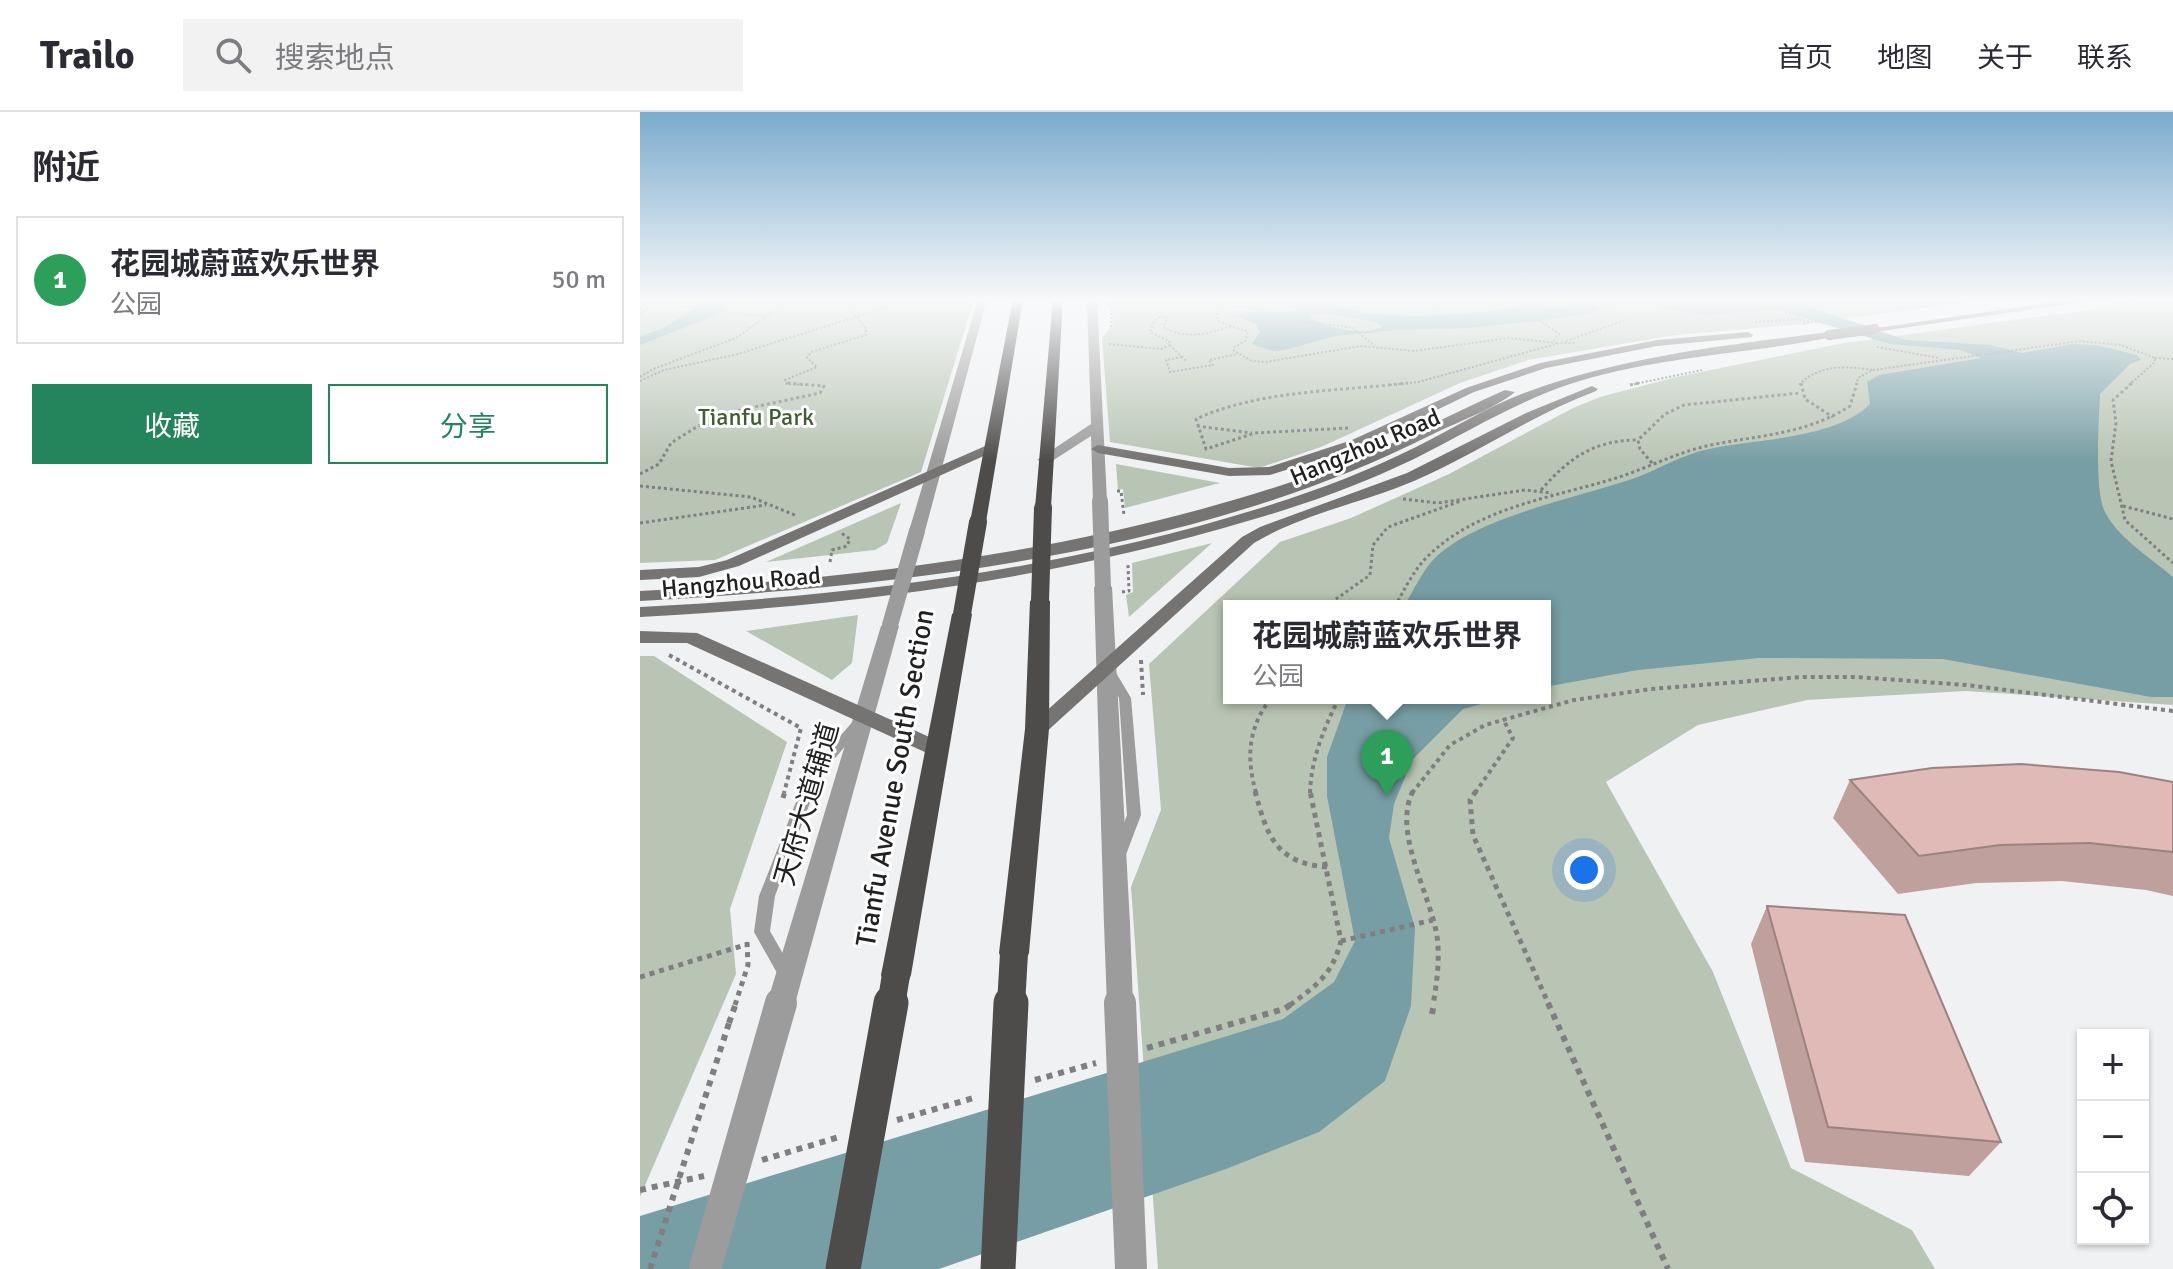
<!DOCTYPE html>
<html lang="zh">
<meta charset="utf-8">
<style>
body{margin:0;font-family:Signika,"Noto Sans SC",sans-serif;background:#f2f2f3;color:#2b2b33}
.controls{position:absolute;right:24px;bottom:24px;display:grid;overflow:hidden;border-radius:0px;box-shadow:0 2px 6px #0004}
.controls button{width:72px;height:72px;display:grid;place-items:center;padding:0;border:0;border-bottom:2px solid #e1e1e2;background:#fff;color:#2b2b33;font:40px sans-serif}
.you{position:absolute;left:944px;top:758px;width:28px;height:28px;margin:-20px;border:6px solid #fff;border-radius:50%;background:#1a73e8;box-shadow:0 0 0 12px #1a73e833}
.badge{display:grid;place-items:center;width:52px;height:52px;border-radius:50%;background:#24845c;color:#fff;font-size:26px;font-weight:700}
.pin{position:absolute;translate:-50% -66px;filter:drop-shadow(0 2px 4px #0008)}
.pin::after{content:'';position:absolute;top:42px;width:28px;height:24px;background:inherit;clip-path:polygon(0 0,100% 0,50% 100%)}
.popup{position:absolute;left:583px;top:488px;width:328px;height:104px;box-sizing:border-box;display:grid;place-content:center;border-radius:0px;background:#fff;filter:drop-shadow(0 2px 6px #0005);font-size:26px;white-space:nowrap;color:#7c7c81}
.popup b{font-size:30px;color:#2b2b33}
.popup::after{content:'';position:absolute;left:50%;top:100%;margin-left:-16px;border:16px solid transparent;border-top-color:#fff}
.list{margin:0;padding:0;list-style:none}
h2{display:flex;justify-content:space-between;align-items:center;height:104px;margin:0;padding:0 32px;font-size:34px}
h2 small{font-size:26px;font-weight:400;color:#7c7c81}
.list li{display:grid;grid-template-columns:52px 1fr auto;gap:24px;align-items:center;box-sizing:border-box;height:128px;margin:0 16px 16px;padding:0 16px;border:2px solid #e1e1e2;border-radius:0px}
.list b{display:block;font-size:30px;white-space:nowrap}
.list p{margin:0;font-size:26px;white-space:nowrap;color:#7c7c81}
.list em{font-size:26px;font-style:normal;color:#7c7c81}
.actions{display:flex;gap:16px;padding:24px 32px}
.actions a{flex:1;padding:18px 0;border:2px solid #24845c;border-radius:0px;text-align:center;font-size:28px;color:#24845c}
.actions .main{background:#24845c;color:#fff}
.icon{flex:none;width:44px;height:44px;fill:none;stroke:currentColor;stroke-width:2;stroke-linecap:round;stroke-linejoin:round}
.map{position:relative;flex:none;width:1533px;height:1157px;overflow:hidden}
header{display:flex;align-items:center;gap:48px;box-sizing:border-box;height:112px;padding:0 40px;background:#fff;border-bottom:2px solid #e1e1e2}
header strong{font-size:38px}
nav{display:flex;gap:44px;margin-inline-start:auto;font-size:28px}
.search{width:560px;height:72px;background:#f2f2f3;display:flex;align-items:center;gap:20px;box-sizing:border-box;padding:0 28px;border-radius:0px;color:#7c7c81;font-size:30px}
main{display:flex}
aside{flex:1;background:#fff}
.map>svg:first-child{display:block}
.green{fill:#b9c5b4;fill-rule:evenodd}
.water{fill:#779ea4;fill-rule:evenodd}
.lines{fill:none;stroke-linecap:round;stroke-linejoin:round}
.path-far4{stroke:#7f7f81;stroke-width:2;stroke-dasharray:2 2;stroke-linecap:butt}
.path-far3{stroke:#7f7f81;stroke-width:3;stroke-dasharray:3 3;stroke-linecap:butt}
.path-far2{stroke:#7f7f81;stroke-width:4;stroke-dasharray:4 4;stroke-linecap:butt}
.path-far1{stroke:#7f7f81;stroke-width:5;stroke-dasharray:5 5;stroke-linecap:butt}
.path{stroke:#7f7f81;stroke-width:6;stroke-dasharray:6 6;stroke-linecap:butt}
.service{fill:#9d9c9c;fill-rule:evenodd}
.tertiary{fill:#9d9c9c;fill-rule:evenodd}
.secondary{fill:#767473;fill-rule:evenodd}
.trunk{fill:#4e4c4b;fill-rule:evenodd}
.path-bridge-far1{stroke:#7f7f81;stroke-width:2;stroke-dasharray:2 2;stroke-linecap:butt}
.path-bridge{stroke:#7f7f81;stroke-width:6;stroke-dasharray:6 6;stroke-linecap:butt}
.tertiary-bridge-far2{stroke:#9d9c9c;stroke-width:16}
.tertiary-bridge-far1{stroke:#9d9c9c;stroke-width:26}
.tertiary-bridge{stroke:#9d9c9c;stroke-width:32}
.secondary-bridge{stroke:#767473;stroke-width:10}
.trunk-bridge-far2{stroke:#4e4c4b;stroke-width:18}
.trunk-bridge-far1{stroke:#4e4c4b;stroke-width:28}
.trunk-bridge{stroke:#4e4c4b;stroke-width:35}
.wall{fill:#c0a09d}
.building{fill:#dfbab6;stroke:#9c827f;stroke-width:2}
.labels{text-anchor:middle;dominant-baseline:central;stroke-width:6;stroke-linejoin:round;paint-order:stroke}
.far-park-label{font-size:24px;fill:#405d33;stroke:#fefeff}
.far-street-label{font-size:24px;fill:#212122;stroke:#fefeff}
.street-label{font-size:28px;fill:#212122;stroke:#fefeff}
</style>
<header>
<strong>Trailo</strong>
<div class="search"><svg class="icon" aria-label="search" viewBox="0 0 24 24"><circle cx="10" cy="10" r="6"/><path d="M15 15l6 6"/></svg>搜索地点</div>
<nav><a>首页</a><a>地图</a><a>关于</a><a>联系</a></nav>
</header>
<main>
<aside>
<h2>附近<small></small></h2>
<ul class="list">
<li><span class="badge" style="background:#2e9e5b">1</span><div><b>花园城蔚蓝欢乐世界</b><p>公园</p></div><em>50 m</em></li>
</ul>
<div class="actions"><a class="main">收藏</a><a>分享</a></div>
</aside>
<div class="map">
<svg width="1533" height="1157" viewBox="0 0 1533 1157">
<rect width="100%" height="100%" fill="#f0f1f3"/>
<path class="green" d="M0,187H334L281,360L75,448L0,451Z
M460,187H1354L1163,212L1035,223L888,248L820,271L681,335L619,356L470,330L462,226L473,212L471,196Z
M1507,190L1533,191V593L1326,579L1167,588L1058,613L966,670L1073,860L1151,1056L1272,1118L1295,1157H518L491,775L521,698L509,552L640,430L711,406L809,362L933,296L960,285L1036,265L1204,231ZM589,494H905V586H589Z
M476,352L580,371L485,396L483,377L478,378Z
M261,391L247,431L235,438L126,450Z
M572,431L489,505L486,483L493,480L492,451Z
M218,503L212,551L192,568L106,519Z
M0,544H14L147,630L90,797L96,862L0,1085Z"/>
<path class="water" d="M69,187H100L76,203L0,233V225L23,216Z
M613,187H675L722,201L777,204L845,200L900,191L914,196L967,187H1047L1050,192L1125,187L1170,195L1266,228L1350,233L1382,241L1433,232L1456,233L1497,243L1501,248L1490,252L1460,282C1459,307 1454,380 1465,400C1478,426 1511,446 1533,465V585H1511L1303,547L1119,546L998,558L905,575V494H764C774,478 784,455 798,443C844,403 937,386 995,366C1019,357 1043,342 1069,337C1115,327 1196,327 1230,292L1227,270L1239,263L1341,246L1321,238L1250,232L1138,198L1065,203L1006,193L965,195L952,201L905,208L830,216L757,218L695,224L645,238L633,239L612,232L620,220L616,212L597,204C617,195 641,205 659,197ZM684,201L736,210L742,215C719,225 691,216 671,207L670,203Z
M708,586H863L823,597L772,648L754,692L749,726L775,816L771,894L745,969L679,1020L586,1057L299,1157H0V1104L643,907L694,870L715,829L687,684V645Z"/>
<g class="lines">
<path class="path-far4" d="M565,187L574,193L617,196L647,207L713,216L735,234
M709,187C767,198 824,195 882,187
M888,187L900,200L896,206L919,222L913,229
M18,191L128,205
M1473,192L1496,189
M207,193L238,187
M580,194L576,204L579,209L608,220L605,229L594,235V239L612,249L625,250L721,234L774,239L869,226L918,231
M792,194L816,187
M471,197V215
M0,202L22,187
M1115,210L1157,207
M1169,210L1157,207L1171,187
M926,229L991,206
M469,232L521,237L530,233L529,229L510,220L514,209L521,204L527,206L523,215C545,228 569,222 591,214
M530,233L546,249
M1237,235L1299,246
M542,245L526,248L530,260L573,253L569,248L598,242
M1515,246L1533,247
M0,265L13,257L96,226L151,187
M0,269L24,258L98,242L273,187
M167,273L147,272L145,268L177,255L167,246L171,240L226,223V217L202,187
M750,273L778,270L920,231H936
M990,273L1062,258
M1159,273C1179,252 1206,254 1233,258
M1216,273L1218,266L1233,258L1440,229L1481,233L1515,246V250L1489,273"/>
<path class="path-far3" d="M1161,271L1165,287L1193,305
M1492,271L1473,288L1476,311L1471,349L1485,408L1533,451
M990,273L999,271
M557,314L612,321
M708,316L615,321L566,337L556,307C620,278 700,279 768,271
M1012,351L1000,337L998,328L1025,302L1044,293L1160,281
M0,362L19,352L31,331L58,314L100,298L180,281L184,274L147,271
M0,374L111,385L157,404
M901,378C929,346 954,328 998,328
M477,379H481L484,403
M763,387L798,391L885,378L912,381
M1483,394L1533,407
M0,411L126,393
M190,450L192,438L207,434L210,427L201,421
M482,480L489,479L488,453
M686,494L730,463L733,433L748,415L821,389
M755,494C765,477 774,457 789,443C838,396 910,386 973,367C1006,357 1037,340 1071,333C1120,323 1167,322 1210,294L1217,271"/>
<path class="path-far2" d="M29,543L161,616L144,681
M501,548L503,583
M616,681C606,645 608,616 631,586
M670,681C671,647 684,616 699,586
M772,681L810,633L845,613L934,588L1011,577L1161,565H1217L1326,573L1533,599
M835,681L873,626L863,607"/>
<path class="path-far1" d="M615,679C627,724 636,751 687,755
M773,679C752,720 790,781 797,824C800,847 797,870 793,893
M836,679L830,688L833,723L909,893
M143,686L145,679
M701,829L793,808
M0,865L108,832
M95,893L108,853L107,830
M650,893C677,873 692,863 701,829L670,679"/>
<path class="path" d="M908,891L1028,1157
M792,902L794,891
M89,911L96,891
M507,936L644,897L653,891
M395,968L456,951
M257,1008L337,985
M122,1048L199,1025
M0,1078L64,1064"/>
<path class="service" d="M471,558L475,559L491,586L501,703L487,740L485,744L480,746L475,744L473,740L487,703L479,586L465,562Z
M219,606L223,607L225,610L223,613L180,664L135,784L130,819L155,863L153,868L147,870L141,868L114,820L119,784L167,662L215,607Z"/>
<path class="tertiary" d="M338,187H347L285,419L277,424L271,422L269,419Z
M447,187H457L467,389L460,393L453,389L451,324L409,351L397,348L451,312Z
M463,470L472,475L490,812L486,820L477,823L468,820L464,812L454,475Z
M250,509L259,514L156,888L152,897L142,901L132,897L128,888L241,514Z"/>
<path class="secondary" d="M1436,187H1464L1235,220L1230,217Z
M1108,220L1113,223L1112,225L1017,234L906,256L834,280L722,334L630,363L589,364L458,341L451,337L458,333L589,356L629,355L712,328L826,276L900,251L1017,228Z
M1189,220L1194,223L1193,225C1103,243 1012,244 924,274C871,293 824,322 774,347C722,372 667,392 611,408C412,468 207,494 0,505V495C212,484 424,458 627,394C678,378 728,359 776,335C813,317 848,294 887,280C984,244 1087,233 1189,220Z
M952,274L958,277L956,279C892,303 836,342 774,369C722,391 662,402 614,431L404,622H390L386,617L602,425L620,415L767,361L886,301Z
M865,278L875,280C856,296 813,312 789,324C554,442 260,474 0,489V479C239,465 474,436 700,353C757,332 810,302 865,278Z
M352,331L357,332V338L99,454L59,465L0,468V458L59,455L87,448Z
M0,519L57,521L305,632L308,637L305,642H289L47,531H0Z"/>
<path class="trunk" d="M373,187H383L346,410L338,415L330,410Z
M413,187H423L411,396L403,401L395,396Z
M400,483L410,489L409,617L389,841L385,850L374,854L363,850L359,841L385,617L390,489Z
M322,496L332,502L271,863L267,873L256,876L245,873L241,863L312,502Z"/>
<path class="path-bridge-far1" d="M1163,212L1181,209"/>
<path class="path-bridge" d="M10,1157L89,911"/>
<path class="tertiary-bridge-far2" d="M460,389L463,475
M250,513L277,419"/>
<path class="tertiary-bridge-far1" d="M477,812L480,893
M141,893L142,888"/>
<path class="tertiary-bridge" d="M480,891L491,1157
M65,1157L141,891"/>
<path class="secondary-bridge" d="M1189,223L1235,217"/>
<path class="trunk-bridge-far2" d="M400,489L403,396
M322,502L338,410"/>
<path class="trunk-bridge-far1" d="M251,893L256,863
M371,893L374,841"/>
<path class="trunk-bridge" d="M203,1157L251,891
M358,1157L371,891"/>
</g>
<path class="wall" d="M1210,668L1533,670V784L1506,778L1422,769L1336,771L1258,782L1193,706Z
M1127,794L1361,1030L1329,1064L1165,1050L1111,832Z"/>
<path class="building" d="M1381,652L1479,660L1533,670V740L1449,731L1360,733L1279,744L1210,668L1292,656Z
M1127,794L1265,803L1361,1030L1188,1015Z"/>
<linearGradient id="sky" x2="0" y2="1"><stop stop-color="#7babcd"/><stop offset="0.54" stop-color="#f8f9fa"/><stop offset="1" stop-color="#f8f9fa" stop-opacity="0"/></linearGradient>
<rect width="1533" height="349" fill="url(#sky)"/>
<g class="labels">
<g class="far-park-label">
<text x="116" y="305">Tianfu Park</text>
</g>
<g class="far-street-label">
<text transform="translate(725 335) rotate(-23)">Hangzhou Road</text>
<text transform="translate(101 470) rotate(-5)">Hangzhou Road</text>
</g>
<g class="street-label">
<text transform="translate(255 666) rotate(-80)">Tianfu Avenue South Section</text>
<text transform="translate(167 692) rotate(-74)">天府大道辅道</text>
</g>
</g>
</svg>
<div class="controls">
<button>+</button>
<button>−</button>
<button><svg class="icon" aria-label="locate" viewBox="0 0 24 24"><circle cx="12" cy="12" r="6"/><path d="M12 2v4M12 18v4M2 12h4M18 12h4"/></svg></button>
</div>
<div class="you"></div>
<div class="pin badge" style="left:747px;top:684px;background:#2e9e5b">1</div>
<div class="popup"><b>花园城蔚蓝欢乐世界</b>公园</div>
</div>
</main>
